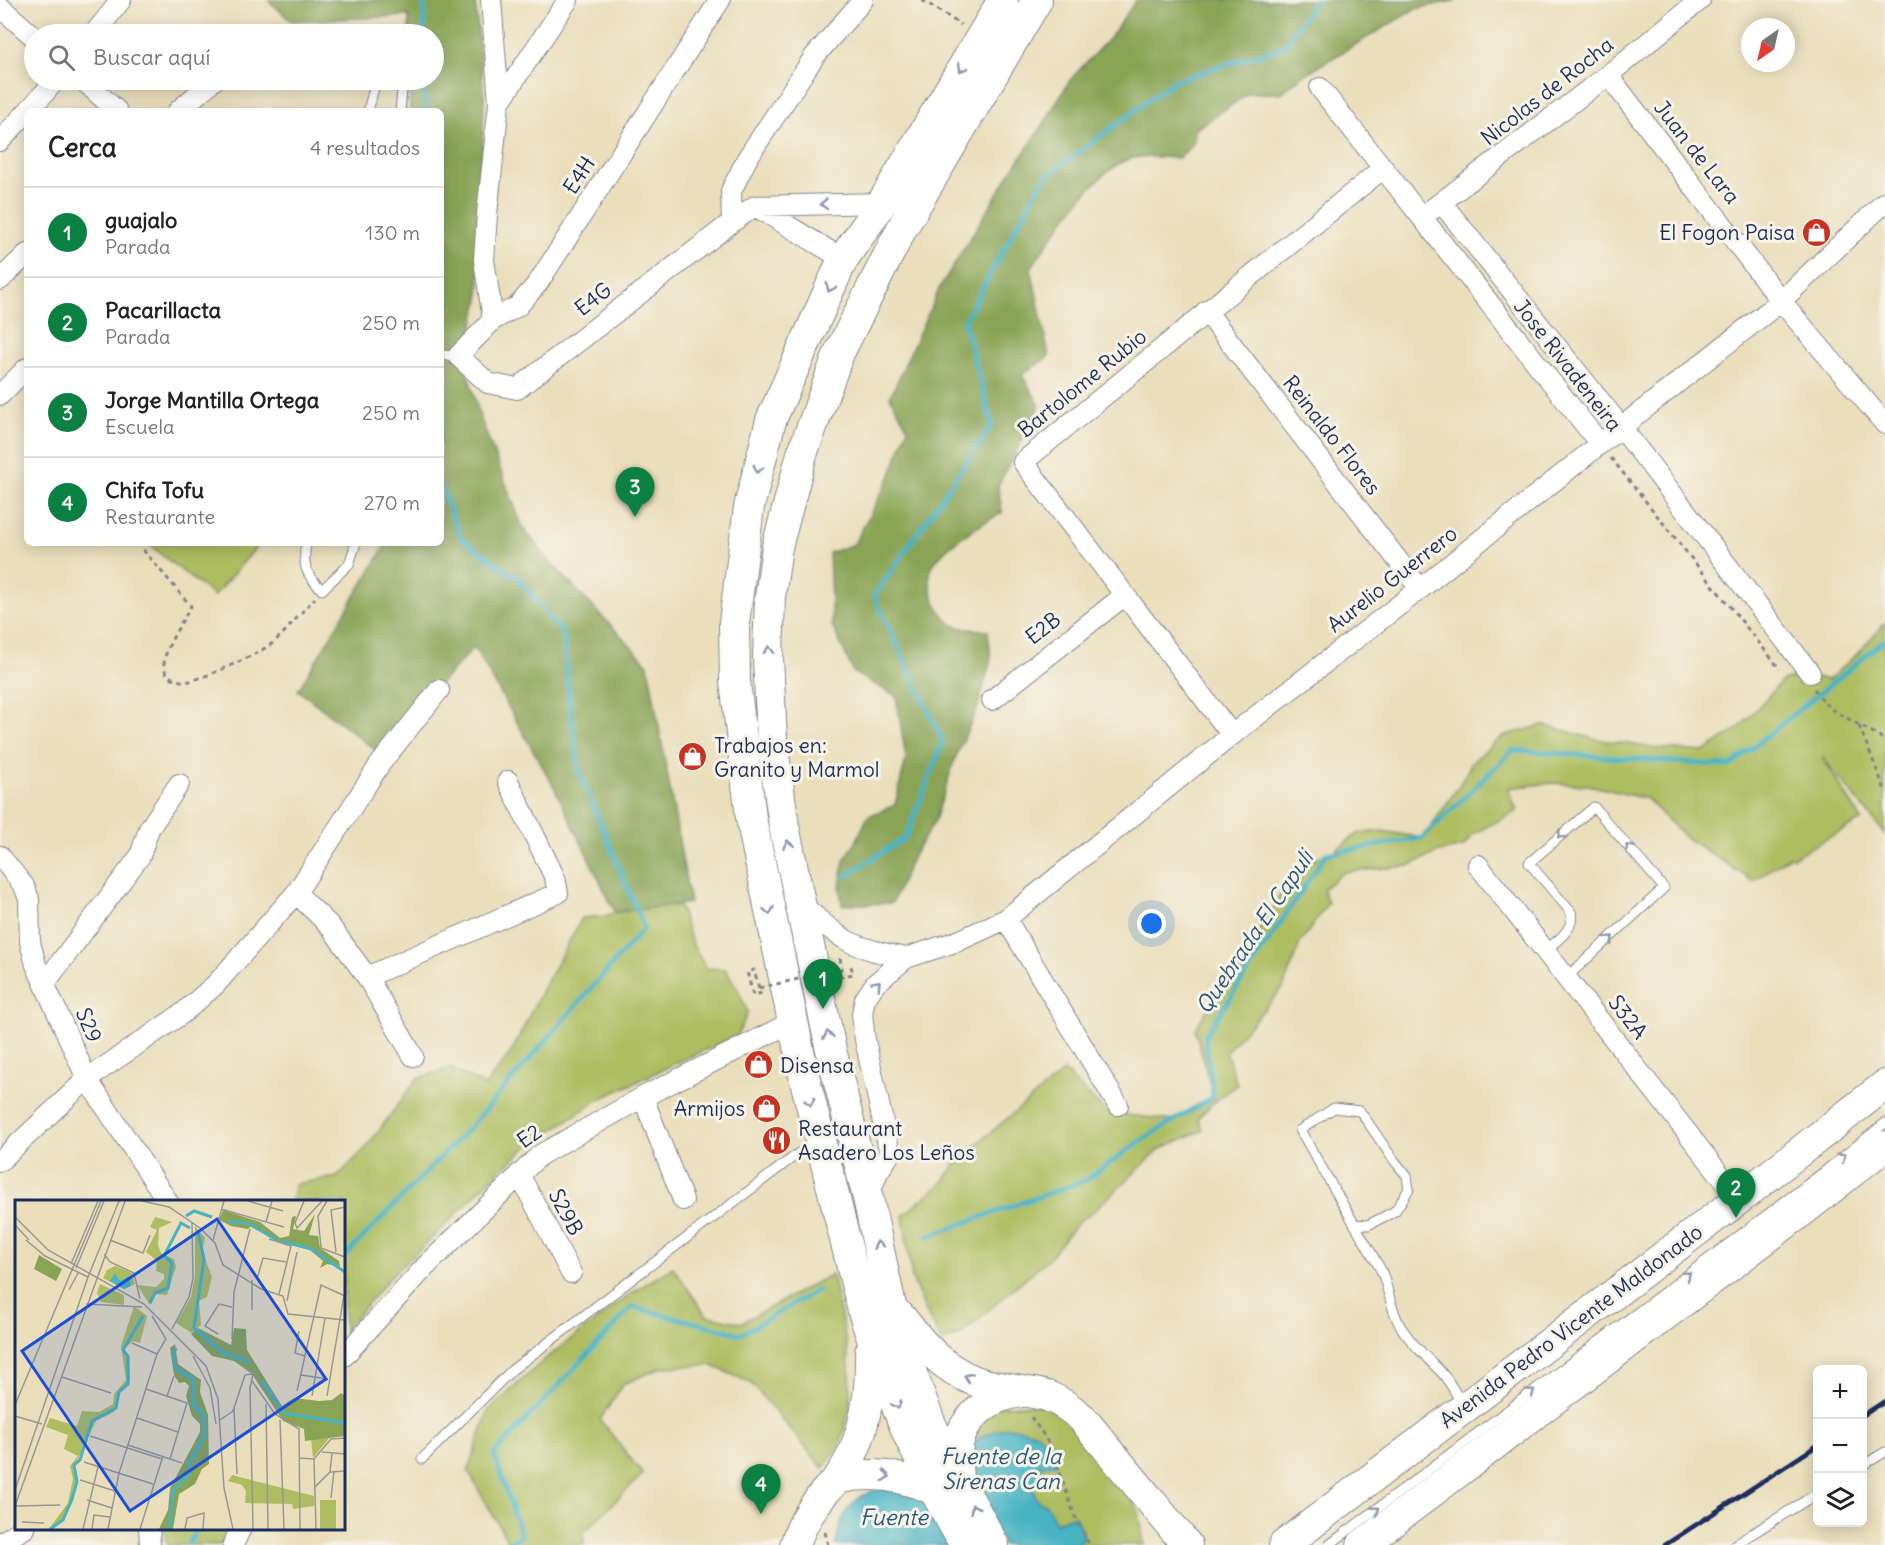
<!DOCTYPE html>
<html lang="es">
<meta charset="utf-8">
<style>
body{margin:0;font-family:Delius,sans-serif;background:#f2f2f2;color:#222}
.controls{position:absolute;right:18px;bottom:18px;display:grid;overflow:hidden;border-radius:9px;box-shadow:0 3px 15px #0003}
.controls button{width:54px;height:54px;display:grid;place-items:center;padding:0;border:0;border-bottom:2px solid #e0e0e0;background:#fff;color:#222;font:30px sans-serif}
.compass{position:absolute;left:1741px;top:18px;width:54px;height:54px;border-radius:50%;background:#fff;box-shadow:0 3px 15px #0003;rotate:214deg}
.you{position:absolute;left:1152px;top:924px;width:21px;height:21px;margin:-15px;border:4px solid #fff;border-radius:50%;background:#1a73e8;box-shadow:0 0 0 9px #1a73e833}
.badge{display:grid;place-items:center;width:39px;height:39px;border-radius:50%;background:#0b8043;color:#fff;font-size:20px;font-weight:700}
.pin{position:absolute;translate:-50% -50px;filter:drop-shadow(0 2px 3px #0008)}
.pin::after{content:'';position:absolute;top:32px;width:21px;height:18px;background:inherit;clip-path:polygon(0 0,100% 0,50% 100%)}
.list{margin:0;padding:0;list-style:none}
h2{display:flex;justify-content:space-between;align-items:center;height:78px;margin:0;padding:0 24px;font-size:26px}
h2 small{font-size:20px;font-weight:400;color:#767676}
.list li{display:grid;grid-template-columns:39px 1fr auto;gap:18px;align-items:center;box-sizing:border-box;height:90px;padding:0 24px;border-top:2px solid #e0e0e0}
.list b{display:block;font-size:22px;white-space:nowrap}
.list p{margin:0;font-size:20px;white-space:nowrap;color:#767676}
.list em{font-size:20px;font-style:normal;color:#767676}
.icon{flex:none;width:33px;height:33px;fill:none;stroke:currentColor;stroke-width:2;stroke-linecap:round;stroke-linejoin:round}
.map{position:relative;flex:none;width:1885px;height:1545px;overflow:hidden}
.search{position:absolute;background:#fff;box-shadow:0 3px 15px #0003;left:24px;top:24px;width:420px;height:66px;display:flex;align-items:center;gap:15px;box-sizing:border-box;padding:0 21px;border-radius:33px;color:#767676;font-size:22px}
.panel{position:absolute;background:#fff;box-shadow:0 3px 15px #0003;left:24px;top:108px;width:420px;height:438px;border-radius:9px}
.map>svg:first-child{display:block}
.green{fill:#adbd60;stroke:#64765f;stroke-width:1.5}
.forest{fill:#8aa456;stroke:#526a5a;stroke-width:1.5}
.water{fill:#47b4c4;stroke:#317291;stroke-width:1.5}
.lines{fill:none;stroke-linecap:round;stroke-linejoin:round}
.stream{stroke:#47b4c4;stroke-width:5}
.service-casing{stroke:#82868c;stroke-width:11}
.minor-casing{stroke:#82868c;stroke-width:22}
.primary-casing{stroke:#82868c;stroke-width:32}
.path{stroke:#82868c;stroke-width:3;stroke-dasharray:4.5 4.5;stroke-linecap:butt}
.service{stroke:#fff;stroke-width:9}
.minor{stroke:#fff;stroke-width:20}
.primary{stroke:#fff;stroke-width:30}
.rail{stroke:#1b2f5e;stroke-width:4.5}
.path-bridge{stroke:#82868c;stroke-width:3;stroke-dasharray:4.5 4.5;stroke-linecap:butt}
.oneway{stroke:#8d97ae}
.labels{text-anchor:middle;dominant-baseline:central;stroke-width:6;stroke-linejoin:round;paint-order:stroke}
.street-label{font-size:21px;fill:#1b2f5e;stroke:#f7f3e8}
.poi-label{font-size:21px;fill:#1b2f5e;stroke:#f7f3e8;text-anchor:start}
.water-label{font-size:22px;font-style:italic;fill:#28577d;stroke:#f7f3e8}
.inset-river{fill:none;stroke:#47b4c4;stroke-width:3}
.inset-road{fill:none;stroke:#979896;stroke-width:1.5}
.view{fill:#1d4ed8;fill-opacity:0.15;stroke:#1d4ed8;stroke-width:3}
.inset-edge{fill:none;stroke:#1b2f5e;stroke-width:3}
</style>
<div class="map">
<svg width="1885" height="1545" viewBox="0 0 1885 1545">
<rect width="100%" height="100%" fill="#f7f3e8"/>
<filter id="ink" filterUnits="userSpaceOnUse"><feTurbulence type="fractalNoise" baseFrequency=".0167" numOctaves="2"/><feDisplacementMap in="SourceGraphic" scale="12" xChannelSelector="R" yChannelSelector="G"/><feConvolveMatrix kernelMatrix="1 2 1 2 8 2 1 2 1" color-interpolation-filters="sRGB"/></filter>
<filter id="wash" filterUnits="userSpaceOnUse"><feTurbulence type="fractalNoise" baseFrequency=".008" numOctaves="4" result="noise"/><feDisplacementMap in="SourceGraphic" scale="24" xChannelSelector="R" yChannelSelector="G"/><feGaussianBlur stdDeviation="1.35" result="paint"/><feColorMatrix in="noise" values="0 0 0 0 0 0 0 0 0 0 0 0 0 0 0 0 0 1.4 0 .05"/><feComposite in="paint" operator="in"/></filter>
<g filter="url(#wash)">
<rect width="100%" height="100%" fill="#eadebb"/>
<path class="green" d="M151,543H260L214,596L149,545Z
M1885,623V834L1822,757L1862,820L1793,857L1790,856L1753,881L1685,837L1647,799L1588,785L1552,783L1508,788L1517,811L1473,834L1463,847L1439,852L1408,866L1344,872L1323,889L1328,903L1300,943L1283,988L1226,1052L1237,1085L1218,1098L1198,1118L1203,1130L1160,1149L1095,1210L1078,1222L1051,1256L960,1335L942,1342L926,1312L912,1278L903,1215L942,1183L960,1158L1064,1071L1106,1112L1174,1121L1213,1097L1195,1029L1270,913L1297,864L1331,853L1359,833L1382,831L1423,838L1459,786L1472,762L1503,736L1543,725L1596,739L1655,748L1704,752L1741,726L1782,681L1804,674L1828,680L1857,654Z
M679,905L692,943L706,968L725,969L737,988L748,1012L737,1036L689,1057L598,1100L526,1148L489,1181L424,1246L393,1274L344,1331V1202L291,1201L295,1184L337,1177L366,1148L417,1079L450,1068L485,1086L512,1051L543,988L582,918L606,916L615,912Z
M673,1267L706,1315L741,1323L832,1274L846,1341L850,1377V1408L840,1445L823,1468L751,1383L710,1365L663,1367L623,1384L600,1420L643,1474L583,1533L584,1545H510L468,1471L488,1411L545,1359L633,1292Z
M1064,1404L1139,1511L1144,1545H1003L963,1431L984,1406Z
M164,1529H232L225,1545H167Z"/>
<path class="forest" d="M268,0H475L484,95L479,300L465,363L480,417L523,528L553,565L648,664L690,903L615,912L554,787L474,647L378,752L298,690L387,543H441V111H410L409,80H434V34H409V16L291,21Z
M1136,0H1458L1415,9L1304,75L1281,93H1249L1195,130L1194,143L1179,158C1165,158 1147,155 1133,158C1096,167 1051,238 1031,268L1049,356L1022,375L1040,406L998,486L1002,512C980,526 951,540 935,562C922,578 936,613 952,624C960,630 978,629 988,631L991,659L978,707L954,761L935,821L914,854L892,903L842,905L840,888L844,860L855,844L868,816L895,805L906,759L896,696L854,673L832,625L829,553L854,544L890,477L908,428L890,397L939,289L1012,170L1040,130L1070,80L1112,35Z"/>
<path class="water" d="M1009,1427L1035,1432L1046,1440L1056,1464L1040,1466L1041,1477L1032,1489L1038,1501L1047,1505L1056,1522L1075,1515L1084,1538L1075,1545H1003L956,1455L984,1435Z
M882,1488L928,1500L952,1545H836C839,1515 852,1495 882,1488Z"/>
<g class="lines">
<path class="stream" d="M424,34V0
M424,80L425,111
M846,876L906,837L943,742L874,596L992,425L964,322L1042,180L1174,81L1283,47L1316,0
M928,1236L1086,1180L1142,1140L1213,1097L1205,1036L1326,854L1422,838L1513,750L1730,766L1885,640
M344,1257L472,1125L644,928L579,771L569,698L563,634L518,579L461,538L441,487
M189,1543L197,1528
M504,1545L521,1536L494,1454L632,1307L741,1334L818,1290"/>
</g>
</g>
<g filter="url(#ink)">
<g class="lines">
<defs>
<path id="service" d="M368,111L376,80
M400,111L403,80
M441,355L458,356
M306,543C302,567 306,574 322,590L349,564L356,543
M1545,951C1557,940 1575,930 1571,912L1529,863L1594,807L1664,888L1566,978
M1354,1224L1368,1225L1395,1211L1409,1189L1407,1176L1393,1159L1360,1111L1334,1108L1300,1130L1381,1270C1389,1289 1390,1309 1401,1327C1412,1345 1428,1358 1442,1373C1450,1382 1456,1394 1462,1404
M422,1459L512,1370L816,1140
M1862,1466L1885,1452
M1329,1545L1825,1171L1885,1123
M1734,1545L1818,1493"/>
<path id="minor" d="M491,0L499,103L487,214L484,260L493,320
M720,0L538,283L518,306L493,320L458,356L488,383L517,389L732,222L755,206L882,203
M0,7L34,37
M94,34L121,0
M1608,75L1781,301L1885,424
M83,80L117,111
M1320,88L1600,444
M499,103L568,0
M28,111L56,80
M178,111L214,80
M0,141L27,112
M1441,202L1621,427L1810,673
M755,206L843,259
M1431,210L1608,75L1700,0
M732,222L731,191L748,157L814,57L863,0
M0,280L27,254
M1206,311L1420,589
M0,395L27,368
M992,700L1125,595
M1232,735L1023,462L1382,169
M0,856L24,886L29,899L30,942L36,965L87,1079L168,1202
M1478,865L1739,1199
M296,893L330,926L367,977L558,893L555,878L508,781
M800,903C815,916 830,931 848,941C866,950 887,954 906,958
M1006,919L1118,1105
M367,977L413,1056
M45,983L140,856L149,829L179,784
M643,1097L683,1200
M0,1161L87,1079L183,1013L216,984L296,893L380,764L439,690
M519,1174L571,1273
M868,1198L878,1172L890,1154L865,1040L862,1014L865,999L875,984L906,958L958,941L1006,919L1232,735L1420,589L1600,444L1781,301L1885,202
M344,1356L425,1267L540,1155L643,1097L792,1022
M149,1528L150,1545
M0,1543L25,1528
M233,1545L241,1528"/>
<path id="primary" d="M900,1316C922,1344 942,1368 975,1381C998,1390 1024,1389 1047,1396C1061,1401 1071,1409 1082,1418L1187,1545
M958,1476C957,1468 956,1460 957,1452C960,1418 990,1395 1022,1392
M837,1479C871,1471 902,1475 934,1490
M795,1545C800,1527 812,1507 824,1493C828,1488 833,1484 837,1480C864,1444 871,1395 870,1352
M965,1545L934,1490L907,1432L883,1372L863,1311L805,1080L751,818L735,681L734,623L749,507L771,420L843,259L882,203L1003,0
M994,1545L958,1479L930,1422L908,1363L890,1302L868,1198L831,1050L784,826L772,740L768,658L770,597L777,547L802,454L839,353L901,230L1037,0
M1284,1545L1739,1199L1885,1085
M1362,1545L1809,1206L1885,1146"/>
</defs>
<use href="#service" class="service-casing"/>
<use href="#minor" class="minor-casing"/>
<use href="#primary" class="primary-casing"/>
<path class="path" d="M922,0L961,25
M1611,458L1780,669
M139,543L138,544L191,606C183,621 165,646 164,664C163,677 179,683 190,681C207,677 256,655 270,645C285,634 301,612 315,598
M1814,689L1829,708L1879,736L1885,742
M1859,726L1885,790
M840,958L842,969
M839,977L853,974L850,962
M759,988L754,970L747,972L753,995L763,993
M1031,1417C1036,1425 1042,1432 1047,1441C1064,1474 1069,1514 1090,1545
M825,1532L828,1545"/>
<use href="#service" class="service"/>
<use href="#minor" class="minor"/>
<use href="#primary" class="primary"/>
<path class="rail" d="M1862,1416L1885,1401
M1665,1545L1818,1445"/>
<path class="path-bridge" d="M759,988L842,969"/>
</g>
<defs><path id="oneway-chevron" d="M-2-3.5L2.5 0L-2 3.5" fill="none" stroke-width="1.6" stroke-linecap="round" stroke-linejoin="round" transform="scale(1.5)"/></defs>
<g class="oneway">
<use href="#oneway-chevron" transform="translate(962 68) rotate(120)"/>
<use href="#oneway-chevron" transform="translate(824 204) rotate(178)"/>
<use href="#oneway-chevron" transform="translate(830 288) rotate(115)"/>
<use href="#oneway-chevron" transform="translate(758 469) rotate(105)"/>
<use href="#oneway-chevron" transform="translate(769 650) rotate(-89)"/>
<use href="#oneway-chevron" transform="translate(1561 835) rotate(140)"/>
<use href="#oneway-chevron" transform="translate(788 844) rotate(-102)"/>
<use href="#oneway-chevron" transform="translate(1629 848) rotate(-131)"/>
<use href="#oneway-chevron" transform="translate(769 911) rotate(79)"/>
<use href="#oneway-chevron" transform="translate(1610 939) rotate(-42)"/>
<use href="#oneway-chevron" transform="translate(877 984) rotate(-47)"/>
<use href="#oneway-chevron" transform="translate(828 1035) rotate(-101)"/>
<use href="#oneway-chevron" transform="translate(810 1102) rotate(76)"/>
<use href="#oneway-chevron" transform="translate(1842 1157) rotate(-38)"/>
<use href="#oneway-chevron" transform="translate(878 1245) rotate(-102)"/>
<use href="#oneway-chevron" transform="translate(1687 1275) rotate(-37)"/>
<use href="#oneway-chevron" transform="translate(968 1377) rotate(-155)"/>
<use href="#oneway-chevron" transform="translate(1531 1392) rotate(-37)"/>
<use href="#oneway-chevron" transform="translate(897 1405) rotate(68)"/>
<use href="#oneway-chevron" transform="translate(886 1476) rotate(6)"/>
<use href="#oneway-chevron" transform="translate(974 1508) rotate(-118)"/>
<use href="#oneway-chevron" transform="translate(1376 1510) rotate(-37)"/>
</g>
</g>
<defs>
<symbol id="shop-disc" viewBox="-11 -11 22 22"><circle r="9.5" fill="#c8321e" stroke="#f7f3e8"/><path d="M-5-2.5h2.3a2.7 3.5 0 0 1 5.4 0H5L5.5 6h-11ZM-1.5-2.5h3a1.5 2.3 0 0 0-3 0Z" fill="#fff"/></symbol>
<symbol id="restaurant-disc" viewBox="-11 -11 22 22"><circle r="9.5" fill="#c8321e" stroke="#f7f3e8"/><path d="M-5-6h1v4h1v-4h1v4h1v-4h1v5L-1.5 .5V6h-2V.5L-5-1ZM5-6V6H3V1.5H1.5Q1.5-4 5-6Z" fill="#fff"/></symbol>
</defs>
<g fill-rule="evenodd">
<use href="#shop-disc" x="1800" y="216" width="33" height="33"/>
<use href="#shop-disc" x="676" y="740" width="33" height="33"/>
<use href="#shop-disc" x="742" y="1048" width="33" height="33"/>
<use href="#shop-disc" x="750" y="1092" width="33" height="33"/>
<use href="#restaurant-disc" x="760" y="1124" width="33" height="33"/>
</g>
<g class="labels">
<g class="street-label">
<text transform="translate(1547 91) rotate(-38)">Nicolas de Rocha</text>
<text transform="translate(1697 152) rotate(52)">Juan de Lara</text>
<text transform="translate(579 175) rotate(-57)">E4H</text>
<text transform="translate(593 299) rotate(-38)">E4G</text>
<text transform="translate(1568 365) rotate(52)">Jose Rivadeneira</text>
<text transform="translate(1082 383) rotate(-39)">Bartolome Rubio</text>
<text transform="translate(1332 435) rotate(52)">Reinaldo Flores</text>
<text transform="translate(1392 579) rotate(-38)">Aurelio Guerrero</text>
<text transform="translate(1043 628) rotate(-38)">E2B</text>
<text transform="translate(1628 1017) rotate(52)">S32A</text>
<text transform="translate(89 1025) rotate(67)">S29</text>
<text transform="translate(529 1136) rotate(-35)">E2</text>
<text transform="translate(566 1212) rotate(62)">S29B</text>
<text transform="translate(1571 1326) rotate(-37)">Avenida Pedro Vicente Maldonado</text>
</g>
<g class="poi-label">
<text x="1795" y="232" text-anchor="end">El Fogon Paisa</text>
<text x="714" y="745">Trabajos en:<tspan x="714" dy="24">Granito y Marmol</tspan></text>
<text x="780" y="1065">Disensa</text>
<text x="745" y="1108" text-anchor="end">Armijos</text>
<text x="798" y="1128">Restaurant<tspan x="798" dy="24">Asadero Los Leños</tspan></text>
</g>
<g class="water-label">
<text transform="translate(1254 932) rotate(-56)">Quebrada El Capuli</text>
<text x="1001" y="1456">Fuente de la<tspan x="1001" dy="25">Sirenas Can</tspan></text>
<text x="894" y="1517">Fuente</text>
</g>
</g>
<g transform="translate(15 1200)">
<rect width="330" height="330" fill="#eadebb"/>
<path d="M140,17L157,22L144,28L143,45L146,53L159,59L161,67L152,95L141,94L135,105L122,85L141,87L149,79V74L141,71L142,61L131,52L142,30L135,27ZM180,26L190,38L187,51L197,77L192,97L184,101L186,125L177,133L161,123L176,97L180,75ZM100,66L117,73L120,84L109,89L88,78L92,70ZM85,84L109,95V105L86,102L82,93ZM119,106L132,116L125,143L118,141L108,150L114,156L115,181L104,192L99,212L81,221L60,265L63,279L58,301L47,321L34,329L53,303L58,279L55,266L63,256L49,249L53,235L31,227L35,218L62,226L67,211L84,212L98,204L99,194L111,180L106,146ZM315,237L298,258L296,238ZM217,275L299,296V306L278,309L277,304L230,303L231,291L227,285L213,281ZM305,300H321V329H305Z" fill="#adbd60"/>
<path d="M208,10L245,22L265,38L274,36L277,17L281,16L278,29L289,31L300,14L294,35L303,36L305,48L324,61L325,66L312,64L305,68L308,61L295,50L263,42L236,26L233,29L216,26L204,20ZM24,55L47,69L41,81L19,69ZM183,128L216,145L219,128L231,129L232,150L267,206L279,198L304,201L317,200L326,193L330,196V236L290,241L289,229L268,221L237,174L219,161L197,156L176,134ZM160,144L163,164L186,180L185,192L193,215L194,264L187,269L180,284L164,294L158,329H144L153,310L155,288L185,232V224L177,216L171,196L174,186L170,182L164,183L159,175L155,148Z" fill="#8aa456"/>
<path d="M100,73L105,81L114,76L116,86L109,89L95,81Z" fill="#47b4c4"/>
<path class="inset-river" d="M171,16L179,11L197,17M213,21L234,24L262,40M183,32L189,59L179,128L208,153L234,162M267,41L296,49L330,72M135,103L140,93L153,88L157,63L149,56L166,23L175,28M247,181L269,213L330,223M35,329L48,320L57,299L62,282L59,265L65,260L77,221L101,208L104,192L113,184V156L108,150L128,116M154,329L158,291L174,275V264L190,234L188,213L178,205V179L161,168L158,156L161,148"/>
<path class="inset-road" d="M127,1L154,7L185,28L200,43L208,65L246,89L268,96L273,114L330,120M233,1L268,11M289,1L280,23L282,28L307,1M312,1L303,16L306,48L330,57M206,9L269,27M0,17L33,50L129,104L191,166L203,199L209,288L218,329M251,22L257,1M0,25L14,40M254,39L276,46L264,94M11,40L30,56L73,77M95,40L128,53L135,35M198,40L209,1M321,52L316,10L330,7M89,54L95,62L119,73L125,99M56,64L83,1M61,68L89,1M242,79L248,58L271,62M237,80V110M54,90L63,73M272,101L282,52M71,104L127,107M157,129L174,97L178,78L177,22M284,131L280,153L290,156M203,134L190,126L204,104L217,107M217,139L219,92L235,29M117,143L142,154M178,156L195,188L201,224M286,175L313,179M47,177L96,193M237,181L260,214L284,229L285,329M131,189L172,203L155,259M282,191L306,85L330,96M152,196L159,176M297,196L310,118M312,196L329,95M251,204L253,329M0,205L86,1M219,208L222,274M0,216L27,224M122,218L163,232M205,220L218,211L230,175L238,174L235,188L238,329M265,220L269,329M75,236L147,259M113,245L167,263M307,252L330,254M284,258L299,259L316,239L330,238M299,259L301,329M69,262L138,284M315,272L317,253M65,280L100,291M300,287L315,272L330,271M0,290L73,77L104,1M316,298L319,271M72,300L97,308M0,306L110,1M1,306L45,305M7,322L29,323M68,329L83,267M77,329L79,315L95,317M93,329L104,273L142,154L151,139L137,116M125,329L148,256M170,329L172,318L189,313L188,329"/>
<path class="view" d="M202,19L311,179L115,311L7,151Z"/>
<rect width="330" height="330" class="inset-edge"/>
</g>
</svg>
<div class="controls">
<button>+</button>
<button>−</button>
<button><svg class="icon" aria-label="layers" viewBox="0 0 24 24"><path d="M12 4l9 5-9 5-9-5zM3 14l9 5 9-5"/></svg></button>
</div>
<svg class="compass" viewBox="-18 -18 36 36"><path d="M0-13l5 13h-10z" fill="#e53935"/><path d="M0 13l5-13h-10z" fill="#767676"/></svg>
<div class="you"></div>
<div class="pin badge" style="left:823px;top:1009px">1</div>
<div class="pin badge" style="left:1736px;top:1218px">2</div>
<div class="pin badge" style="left:635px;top:517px">3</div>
<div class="pin badge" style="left:761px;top:1514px">4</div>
<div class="search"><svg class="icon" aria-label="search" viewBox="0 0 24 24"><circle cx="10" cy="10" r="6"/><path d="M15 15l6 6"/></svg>Buscar aquí</div>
<section class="panel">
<h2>Cerca<small>4 resultados</small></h2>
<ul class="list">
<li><span class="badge">1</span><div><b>guajalo</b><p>Parada</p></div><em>130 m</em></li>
<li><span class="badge">2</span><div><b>Pacarillacta</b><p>Parada</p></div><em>250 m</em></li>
<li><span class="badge">3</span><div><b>Jorge Mantilla Ortega</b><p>Escuela</p></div><em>250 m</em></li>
<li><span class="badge">4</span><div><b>Chifa Tofu</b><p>Restaurante</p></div><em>270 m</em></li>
</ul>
</section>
</div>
